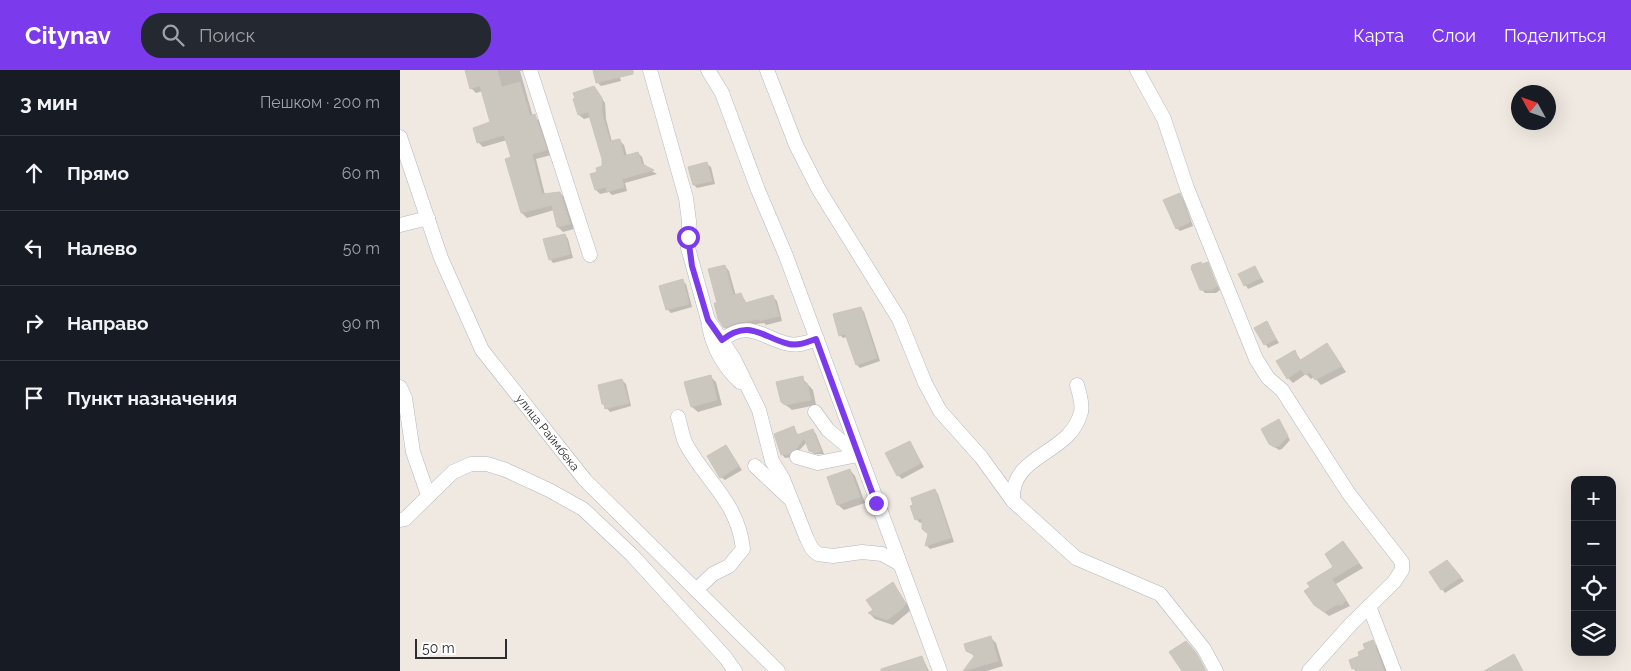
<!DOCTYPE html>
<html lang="ru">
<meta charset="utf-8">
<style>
body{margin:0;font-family:Raleway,sans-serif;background:#242831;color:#f1f3f6}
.controls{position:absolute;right:15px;bottom:15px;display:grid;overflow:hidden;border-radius:10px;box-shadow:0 5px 20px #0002}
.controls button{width:45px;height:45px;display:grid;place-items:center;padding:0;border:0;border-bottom:1px solid #363941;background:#171b24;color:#f1f3f6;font:25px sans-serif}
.compass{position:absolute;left:1111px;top:15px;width:45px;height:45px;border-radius:50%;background:#171b24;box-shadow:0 5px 20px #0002;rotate:310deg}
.scale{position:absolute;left:15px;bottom:12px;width:92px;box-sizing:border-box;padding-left:5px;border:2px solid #2e2e2e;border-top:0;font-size:14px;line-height:18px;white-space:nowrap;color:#2e2e2e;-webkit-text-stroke:4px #fff;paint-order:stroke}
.stop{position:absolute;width:15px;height:15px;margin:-11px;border:4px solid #7c3aed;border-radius:50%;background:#fff}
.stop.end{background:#7c3aed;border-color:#fff;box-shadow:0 1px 5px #0008}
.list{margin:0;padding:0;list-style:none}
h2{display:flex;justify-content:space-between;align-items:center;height:65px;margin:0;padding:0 20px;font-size:21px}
h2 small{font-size:16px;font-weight:400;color:#9ea1a6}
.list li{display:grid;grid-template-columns:32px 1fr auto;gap:15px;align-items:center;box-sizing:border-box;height:75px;padding:0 20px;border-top:1px solid #363941}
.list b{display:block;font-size:19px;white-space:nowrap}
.list em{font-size:16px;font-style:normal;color:#9ea1a6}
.icon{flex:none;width:28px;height:28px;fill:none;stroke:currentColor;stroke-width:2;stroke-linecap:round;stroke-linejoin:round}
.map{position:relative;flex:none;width:1231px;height:601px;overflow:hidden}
header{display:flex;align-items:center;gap:30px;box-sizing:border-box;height:70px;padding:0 25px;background:#7c3aed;color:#fff}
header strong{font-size:24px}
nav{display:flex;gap:28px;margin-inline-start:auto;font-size:18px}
.search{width:350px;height:45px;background:#242831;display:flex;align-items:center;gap:12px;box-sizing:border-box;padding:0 18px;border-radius:20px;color:#9ea1a6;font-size:19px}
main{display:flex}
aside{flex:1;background:#171b24}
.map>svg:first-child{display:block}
.shadow{fill:#0003}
.building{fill:#cbc7bf;stroke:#cbc5ba}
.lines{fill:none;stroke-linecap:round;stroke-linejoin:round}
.minor-casing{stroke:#b4b7c1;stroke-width:15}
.minor{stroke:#fff;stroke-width:14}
.route{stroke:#7c3aed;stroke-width:6}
.labels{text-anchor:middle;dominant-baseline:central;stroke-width:4;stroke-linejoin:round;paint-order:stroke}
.street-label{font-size:12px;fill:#2e2e2e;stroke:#fff}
</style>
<header>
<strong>Citynav</strong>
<div class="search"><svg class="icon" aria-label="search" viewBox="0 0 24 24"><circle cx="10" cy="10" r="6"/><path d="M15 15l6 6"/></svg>Поиск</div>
<nav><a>Карта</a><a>Слои</a><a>Поделиться</a></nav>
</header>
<main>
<aside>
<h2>3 мин<small>Пешком · 200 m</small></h2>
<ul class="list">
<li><svg class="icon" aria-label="ahead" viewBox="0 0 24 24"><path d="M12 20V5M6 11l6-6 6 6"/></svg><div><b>Прямо</b></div><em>60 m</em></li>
<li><svg class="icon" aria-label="left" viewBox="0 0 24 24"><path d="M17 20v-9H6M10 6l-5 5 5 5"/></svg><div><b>Налево</b></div><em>50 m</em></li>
<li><svg class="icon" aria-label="right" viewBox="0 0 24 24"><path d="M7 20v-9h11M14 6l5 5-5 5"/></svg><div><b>Направо</b></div><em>90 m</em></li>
<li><svg class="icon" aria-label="arrive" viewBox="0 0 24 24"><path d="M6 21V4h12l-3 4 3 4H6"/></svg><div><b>Пункт назначения</b></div></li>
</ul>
</aside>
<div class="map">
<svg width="1231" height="601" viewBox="0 0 1231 601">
<rect width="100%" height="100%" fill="#efe9e1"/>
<path class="shadow" d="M66,0H125L120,1L133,47L140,51L151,85L136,89L145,125L160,123L165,128L174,159L163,162L158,157L154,140L127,148L122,143L107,90L113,88L107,70L83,77L78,72L92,53L83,21L76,23L71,18Z
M194,0H218L221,11L201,16L197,12Z
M194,17L205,33L206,49L212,72L219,70L224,75L227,86L238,83L242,87L245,97L257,104L225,113L227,121L212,125L209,122L200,124L196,120L192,105L198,103L204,97L203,89L191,47L184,49L179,45L174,30Z
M307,94L311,97L315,114L297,118L294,115Z
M779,124L783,128L793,156L780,161L777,158Z
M165,165L168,169L173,188L153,193L150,189Z
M807,194L820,220L816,223H805L801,219L803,195Z
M325,196L329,201L336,226L341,224L347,234L373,227L377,231L382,251L366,255L364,253L343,256L329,262L325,257L318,233Z
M855,198L864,212L848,219L840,205Z
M282,211L286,214L292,237L271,243L268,240L261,217Z
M461,238L464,242L480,291L460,298L457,295L447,267L443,268L440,265Z
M867,253L879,273L868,278L856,258Z
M927,275L946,302L921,315L914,307L911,309L906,304L893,313L888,308L895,281L901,291Z
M310,306L316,312L322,335L298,342L292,337L286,313Z
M402,308L413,320L416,335L392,340L382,332Z
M222,310L226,314L231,336L210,342L203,334Z
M879,351L890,370L882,379L879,380L870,374Z
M393,358L399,366L413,360L416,364L424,384H414L407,372L393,387L385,388L382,384Z
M510,372L524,397L502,409L498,405Z
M326,376L342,400L325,410L321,407Z
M450,400L455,406L465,433L444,440L438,435L429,408Z
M535,420L538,424L554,472L530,479L527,476L529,464L523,452L520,453L516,449Z
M947,478L963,498L936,514L950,536L929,546L915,535Z
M1051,496L1064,511L1045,523L1042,519Z
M493,514L511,540L493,555L475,549L470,544Z
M590,567L596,573L603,596L587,601H564L575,587L567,580Z
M972,572L978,577L987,601H956L953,598Z
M522,587L529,601H498Z"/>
<path class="building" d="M65,0H97L102,17L120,12L130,46L135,44L147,80L132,84L142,124L160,122L170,154L157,157L152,135L121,143L105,89L111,87L104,65L77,73L73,58L90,52L80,16L70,19Z
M193,0H233V4L196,13Z
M194,16L202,28V43L210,71L220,69L224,86L238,82L242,94L254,100L222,109L224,117L207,122L206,117L195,120L190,104L197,102L196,98L202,96V89L188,42L178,45L173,29L175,28L173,23Z
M307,92L312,111L293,115L288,97Z
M780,123L790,152L776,159L763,130Z
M165,164L170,184L149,190L143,169Z
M801,192L802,194L808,192L817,216L812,220H800L791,198L792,195Z
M325,195L333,225L341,223L345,233L373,225L379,246L360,251V249L338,252L324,258L318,249L314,233H317L308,199Z
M855,196L861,208L844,216L838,204Z
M283,209L289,234L266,240L259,216Z
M461,237L477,288L456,295L445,264L439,266L433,244Z
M867,251L876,269L864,275L854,258Z
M927,273L942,296L915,310L910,302L905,305L901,299L887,309L876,291L895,280L899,291Z
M311,305L317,330L291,337L284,312Z
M403,306L404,314L407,313L411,330L385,335L381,332L376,312Z
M222,309L229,333L205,339L204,334H202L198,315Z
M879,349L888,366L879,376L874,377L869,374L861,359Z
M394,356L397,365L413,359L421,381L415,383L409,381L404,368L397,378L389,384L381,385L374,364Z
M510,371L521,393L497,406L485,383Z
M326,375L339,396L320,408L307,386Z
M450,399L460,427L437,435L427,407Z
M535,419L551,468L525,476L528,464L522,459V448L515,450L510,436L513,435L511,428Z
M943,471L959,493L932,509L946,530L942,535H936L924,542L914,535L904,521L910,517L907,513L933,497L925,484Z
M1047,490L1061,507L1041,520L1029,502Z
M493,512L506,534L501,540L487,550L468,543L473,540L466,530Z
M591,566L598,591L563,601L575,585L566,581L564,574Z
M973,570L984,601H957L956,598L952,599L949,590L959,586L958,582L965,579L963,574Z
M786,571L797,584L806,601H782L769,582Z
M1114,584L1123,601H1084Z
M522,586L527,601H481V599Z"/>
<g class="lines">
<defs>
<g id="minor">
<path d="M130,0L190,185"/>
<path d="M250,0L286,128L289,151L288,178L308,250L334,289L359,340L372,391L383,409L407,469L412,479L418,484L433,486L462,482L482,484L498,493"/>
<path d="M308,0L322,23L358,120L386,186L540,601"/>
<path d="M367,0L396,75L419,120L499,249L525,313L540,341L581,387L613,431L676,488L760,524L804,579L816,601"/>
<path d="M737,0L764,49L787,118L856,289L868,308L882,320L949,424L1002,492V500L994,512L951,554L909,601"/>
<path id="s1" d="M0,67L41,188L82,280L185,410L378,601"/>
<path d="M0,155L28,148"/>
<path d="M309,256C313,278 324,297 340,312"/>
<path d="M322,270C350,248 363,269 389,274C399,276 408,272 417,269"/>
<path d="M0,317L5,328L13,382L28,425"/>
<path d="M415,342L428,360L458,385"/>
<path d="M278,347C281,356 282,368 287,376C308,413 338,433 343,479L329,496L313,504L296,520"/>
<path d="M397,387L418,393L458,385"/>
<path d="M355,396L389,428"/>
<path d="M613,431C610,383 670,386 681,342C683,333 679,323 677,315"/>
<path d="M0,450L5,449L53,402L71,394H87L106,400L149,420L183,439L232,485L325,587L335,601"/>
<path d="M969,536L994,601"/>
</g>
</defs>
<use href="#minor" class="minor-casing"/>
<use href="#minor" class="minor"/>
</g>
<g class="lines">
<path class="route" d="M288,167L292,196L308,250L322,270C350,248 363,268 389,274C399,276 408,272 416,269L476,433"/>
</g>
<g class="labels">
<g class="street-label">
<text stroke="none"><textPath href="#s1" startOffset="334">улица Раймбека</textPath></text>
</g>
</g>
</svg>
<div class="controls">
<button>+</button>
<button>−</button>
<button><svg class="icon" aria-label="locate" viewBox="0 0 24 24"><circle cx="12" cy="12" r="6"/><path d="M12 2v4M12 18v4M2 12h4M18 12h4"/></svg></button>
<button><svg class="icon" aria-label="layers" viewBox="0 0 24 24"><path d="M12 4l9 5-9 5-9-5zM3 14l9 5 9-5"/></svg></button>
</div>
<svg class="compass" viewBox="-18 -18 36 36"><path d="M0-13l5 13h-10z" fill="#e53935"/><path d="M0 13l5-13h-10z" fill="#9ea1a6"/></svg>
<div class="scale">50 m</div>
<div class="stop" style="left:288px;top:167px"></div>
<div class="stop end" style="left:476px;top:433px"></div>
</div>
</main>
